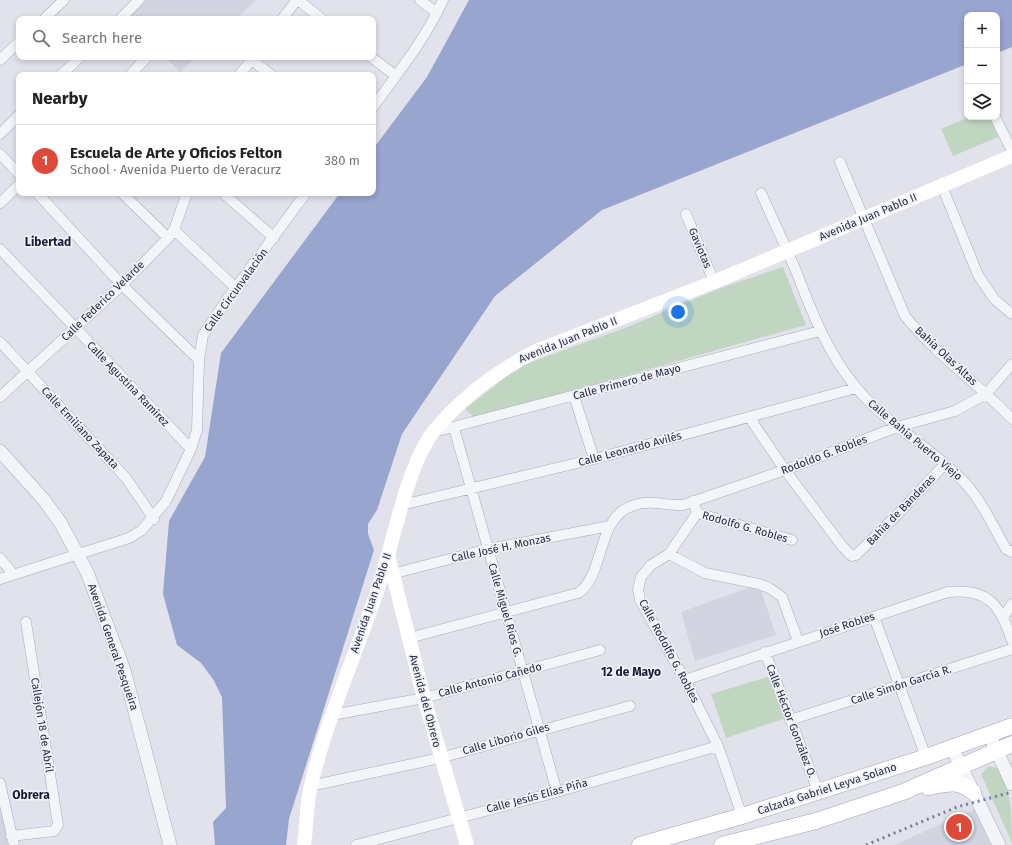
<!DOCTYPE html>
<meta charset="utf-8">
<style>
body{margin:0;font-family:"Fira Sans",sans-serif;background:#f6f6f6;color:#222}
.controls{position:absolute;right:12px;top:12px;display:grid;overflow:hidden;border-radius:8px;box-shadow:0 2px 6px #0003}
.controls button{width:36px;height:36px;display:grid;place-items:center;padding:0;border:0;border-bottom:1px solid #e0e0e0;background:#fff;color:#222;font:20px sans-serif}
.you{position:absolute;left:678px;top:312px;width:14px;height:14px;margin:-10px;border:3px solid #fff;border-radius:50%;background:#1a73e8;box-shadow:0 0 0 6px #1a73e833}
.badge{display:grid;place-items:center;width:26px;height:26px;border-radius:50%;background:#de4939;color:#fff;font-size:13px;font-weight:700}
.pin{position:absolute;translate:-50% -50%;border:2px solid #fff;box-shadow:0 1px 4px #0006}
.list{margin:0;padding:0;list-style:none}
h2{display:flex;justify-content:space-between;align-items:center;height:52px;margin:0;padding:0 16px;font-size:17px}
h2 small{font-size:13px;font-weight:400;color:#767676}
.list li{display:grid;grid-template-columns:26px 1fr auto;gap:12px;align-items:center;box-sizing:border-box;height:72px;padding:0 16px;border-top:1px solid #e0e0e0}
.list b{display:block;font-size:15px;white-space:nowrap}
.list p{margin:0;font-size:13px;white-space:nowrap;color:#767676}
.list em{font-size:13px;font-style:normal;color:#767676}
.icon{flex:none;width:22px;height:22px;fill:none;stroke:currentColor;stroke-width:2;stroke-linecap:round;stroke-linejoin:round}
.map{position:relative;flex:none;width:1012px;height:845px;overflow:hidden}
.search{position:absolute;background:#fff;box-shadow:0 2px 6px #0003;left:16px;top:16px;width:360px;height:44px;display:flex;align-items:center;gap:10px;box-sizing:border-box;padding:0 14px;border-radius:8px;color:#767676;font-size:15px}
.panel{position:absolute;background:#fff;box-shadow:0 2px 6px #0003;left:16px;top:72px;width:360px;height:124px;border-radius:8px}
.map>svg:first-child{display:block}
.built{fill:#d2d4e1}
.green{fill:#c1d6c1}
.water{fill:#98a5cf}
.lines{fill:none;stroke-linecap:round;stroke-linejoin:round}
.minor-casing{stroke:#a9abb9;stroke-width:11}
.tertiary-casing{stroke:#a9abb9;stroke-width:14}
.primary-casing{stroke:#9fa3b8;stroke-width:17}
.minor{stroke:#f4f5f9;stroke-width:10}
.tertiary{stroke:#f4f5f9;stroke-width:13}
.secondary{stroke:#fff;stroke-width:14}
.primary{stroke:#fff;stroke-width:16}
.rail{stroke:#787c97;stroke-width:3;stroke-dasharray:2 4;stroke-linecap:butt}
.labels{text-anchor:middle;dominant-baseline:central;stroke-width:3.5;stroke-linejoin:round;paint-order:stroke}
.street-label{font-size:11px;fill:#272b45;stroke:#f1f2f8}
.neighbourhood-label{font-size:12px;font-weight:bold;fill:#191c36;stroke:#f1f2f8}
</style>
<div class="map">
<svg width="1012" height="845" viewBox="0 0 1012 845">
<rect width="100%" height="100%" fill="#e1e2eb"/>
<path class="built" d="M146,0H256L236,19H126Z
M165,57H196L180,72Z
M759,584L776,635L695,661L681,612Z
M0,802L6,835L8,845H0Z
M975,809L991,845H894Z"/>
<path class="green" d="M969,117H990L998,137L953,156L941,129Z
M783,267L806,325L475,418L465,409L520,366L625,328L721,288Z
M774,675L789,717L726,738L711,694Z
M989,766L997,768C1012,791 1012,815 1012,843L981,774Z"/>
<path class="water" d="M469,0H1012V47L997,53V15H967V64L602,210L495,296L402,434L377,510L368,524V534L374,550L289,819L286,845H215L213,822L226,808L222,697L213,679L201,663L177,645L163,594L169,521L205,457L221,353L340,193H373V149L427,77Z"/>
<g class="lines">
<defs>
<path id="minor" d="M298,0L322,19
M420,0L437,13
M44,19L64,0
M120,19L139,0
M282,19L297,0
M371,57L396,76
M0,60L19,42
M252,60L271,75
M61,75L80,57
M130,75L147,57
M239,75L254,57
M373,107C398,73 426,38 443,0
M995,117L1012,151
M0,134L19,115
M0,154L19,174
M840,162L905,316C936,355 978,383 1012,419
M942,186L978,275L995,300L1012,314
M37,193L122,285L199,360
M122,193L168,238
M223,193L274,238
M761,193C773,219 785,245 796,271C812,312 827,352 855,386C886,425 931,446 964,482C982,501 993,526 1006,549L1012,552
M0,203L19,185
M686,214L714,282
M174,230L236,288
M0,249L191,449
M0,342L126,478L154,519
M574,396L594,459
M0,397L122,285L168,238L174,230L187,193
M749,417L785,470L842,546L852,556L856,555L897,515L945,464
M454,428L557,792
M434,432L820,331
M693,501L697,513L669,554L651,565L641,577L638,589L640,600L685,680L718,746L742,816
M402,505L594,459L856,388
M697,513L792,540
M669,554L705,573L759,584L769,588L782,597L798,641
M0,558L13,574
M388,575L488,549L610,526
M0,579L129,538L142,530L166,501L191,449L197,430L199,360L203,335L226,301L306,193
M1004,616L1012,604
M874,617L926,757
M409,638L578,593C605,576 596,518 632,506C649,499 666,506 683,505L785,470L897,427L955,411L986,394L1012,364
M765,652L818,791
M685,680L948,592C989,588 1000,605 1012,641
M332,715L424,698L600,650
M790,720L1012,649
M0,783L14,845
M310,786L440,758L630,706
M11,836L54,831L58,825L26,622
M356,845L557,792L718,746"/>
<path id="tertiary" d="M0,451L44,500L60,522L87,572L124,670L170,845
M989,734L1012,784
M952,748L999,845"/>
<path id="primary" d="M928,787C947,784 957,779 973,792
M640,845L742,816L926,757L1012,726
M722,845L816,821L903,792L1012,744"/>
</defs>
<use href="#minor" class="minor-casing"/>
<use href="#tertiary" class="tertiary-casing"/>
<use href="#primary" class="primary-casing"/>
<use href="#minor" class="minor"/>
<use href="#tertiary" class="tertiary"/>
<path class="secondary" d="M388,555L424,698L467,845
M304,845C307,826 306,804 311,785C328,713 360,646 382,576C395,534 408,464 434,431C462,397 497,371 536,351L714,282L1012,156"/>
<use href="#primary" class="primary"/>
<path class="rail" d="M866,845L957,807L1012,792"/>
</g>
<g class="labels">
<g class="street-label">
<text transform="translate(868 217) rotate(-23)">Avenida Juan Pablo II</text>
<text transform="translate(700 248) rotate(67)">Gaviotas</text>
<text transform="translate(236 290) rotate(-54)">Calle Circunvalación</text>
<text transform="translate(103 301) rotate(-44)">Calle Federico Velarde</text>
<text transform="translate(568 340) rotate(-22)">Avenida Juan Pablo II</text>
<text transform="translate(946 356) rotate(43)">Bahía Olas Altas</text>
<text transform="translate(627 382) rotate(-15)">Calle Primero de Mayo</text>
<text transform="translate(128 384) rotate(46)">Calle Agustina Ramírez</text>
<text transform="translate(80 428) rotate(47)">Calle Emiliano Zapata</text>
<text transform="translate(915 440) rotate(40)">Calle Bahía Puerto Viejo</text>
<text transform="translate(630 449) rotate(-15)">Calle Leonardo Avilés</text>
<text transform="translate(824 455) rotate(-21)">Rodoldo G. Robles</text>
<text transform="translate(901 510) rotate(-46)">Bahía de Banderas</text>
<text transform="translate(745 527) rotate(16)">Rodolfo G. Robles</text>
<text transform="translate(501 548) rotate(-12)">Calle José H. Monzas</text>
<text transform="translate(371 603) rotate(-71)">Avenida Juan Pablo II</text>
<text transform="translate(505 610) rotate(74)">Calle Miguel Ríos G.</text>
<text transform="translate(847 625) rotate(-18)">José Robles</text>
<text transform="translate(113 647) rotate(71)">Avenida General Pesqueira</text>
<text transform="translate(669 651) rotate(62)">Calle Rodolfo G. Robles</text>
<text transform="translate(490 680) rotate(-15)">Calle Antonio Cañedo</text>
<text transform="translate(901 685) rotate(-18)">Calle Simón García R.</text>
<text transform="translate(425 701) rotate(75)">Avenida del Obrero</text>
<text transform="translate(791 721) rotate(69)">Calle Héctor González O.</text>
<text transform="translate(42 725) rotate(81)">Callejón 18 de Abril</text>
<text transform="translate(506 739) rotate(-16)">Calle Liborio Giles</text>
<text transform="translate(827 789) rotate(-18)">Calzada Gabriel Leyva Solano</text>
<text transform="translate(537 796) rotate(-15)">Calle Jesús Elías Piña</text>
</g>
<g class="neighbourhood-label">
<text x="48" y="242">Libertad</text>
<text x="631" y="672">12 de Mayo</text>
<text x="31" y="795">Obrera</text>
</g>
</g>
</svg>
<div class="controls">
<button>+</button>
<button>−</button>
<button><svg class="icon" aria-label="layers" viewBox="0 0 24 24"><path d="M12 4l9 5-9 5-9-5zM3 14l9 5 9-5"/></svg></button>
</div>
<div class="you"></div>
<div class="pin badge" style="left:959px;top:827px">1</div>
<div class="search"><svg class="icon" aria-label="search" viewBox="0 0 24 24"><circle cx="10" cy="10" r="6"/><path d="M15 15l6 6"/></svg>Search here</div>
<section class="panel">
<h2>Nearby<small></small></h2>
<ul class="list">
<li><span class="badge">1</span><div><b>Escuela de Arte y Oficios Felton</b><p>School · Avenida Puerto de Veracurz</p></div><em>380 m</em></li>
</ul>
</section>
</div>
